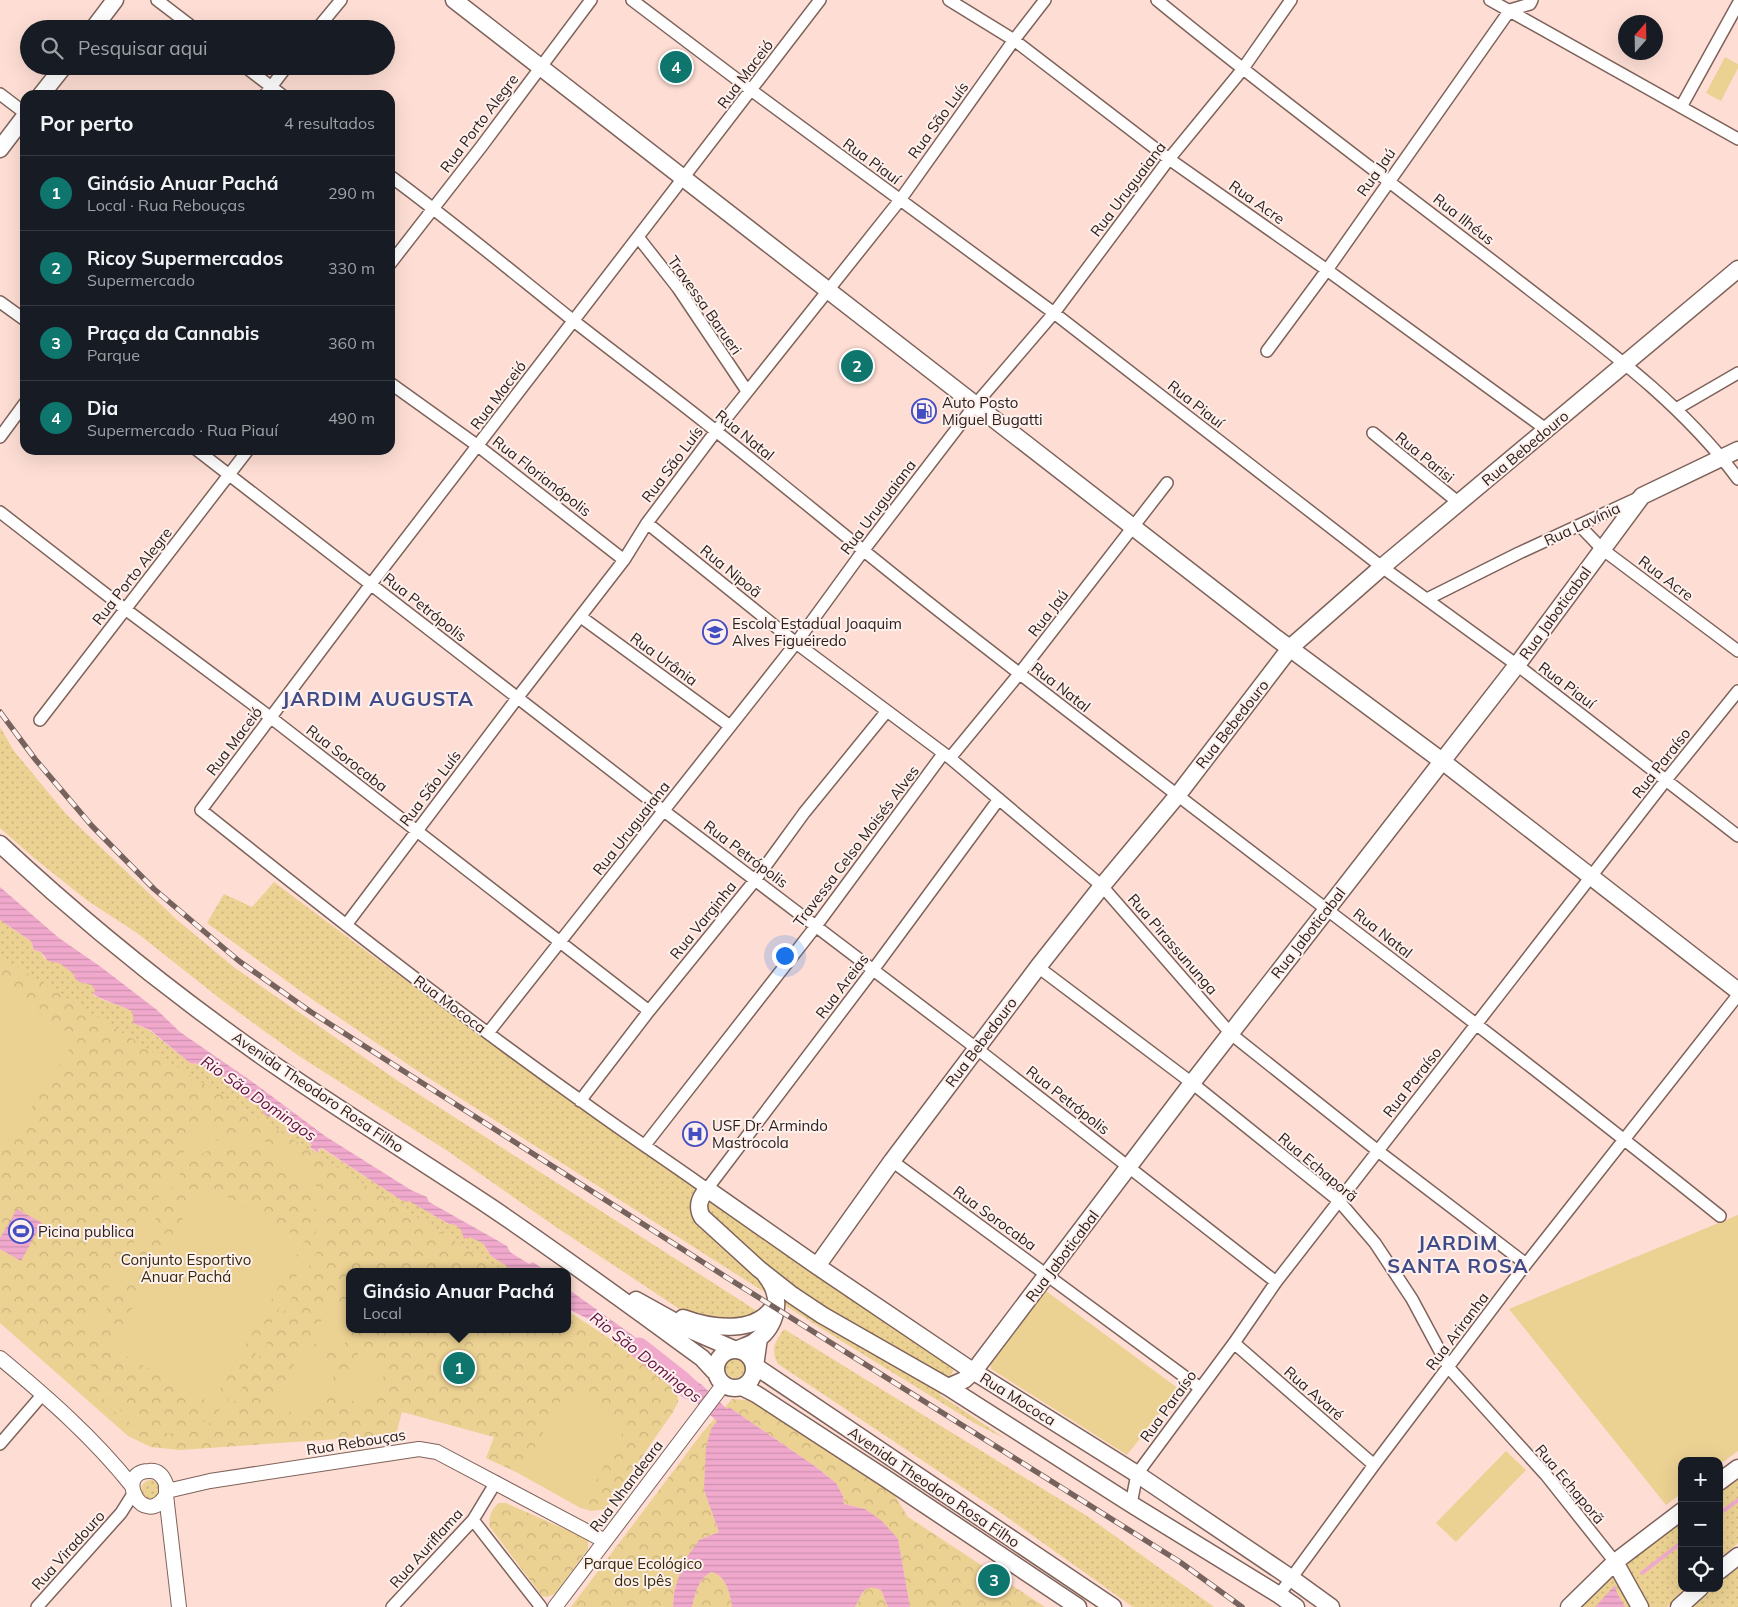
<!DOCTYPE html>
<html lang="pt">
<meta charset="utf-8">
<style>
body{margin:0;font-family:Mulish,sans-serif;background:#20242c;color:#f1f3f6}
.controls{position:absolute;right:15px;bottom:15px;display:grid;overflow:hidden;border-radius:10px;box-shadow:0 5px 20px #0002}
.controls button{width:45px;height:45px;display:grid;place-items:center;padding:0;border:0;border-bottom:1px solid #363941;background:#171b24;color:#f1f3f6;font:25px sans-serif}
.compass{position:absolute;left:1618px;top:15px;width:45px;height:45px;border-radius:50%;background:#171b24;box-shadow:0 5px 20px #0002;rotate:20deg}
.you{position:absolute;left:784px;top:955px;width:18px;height:18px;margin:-12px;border:4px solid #fff;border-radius:50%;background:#1a73e8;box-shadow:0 0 0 8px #1a73e833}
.badge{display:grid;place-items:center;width:32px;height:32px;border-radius:50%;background:#0f766e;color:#fff;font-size:16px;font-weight:700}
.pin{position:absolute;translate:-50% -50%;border:2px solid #fff;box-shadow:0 1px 5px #0006}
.popup{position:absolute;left:346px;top:1268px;width:225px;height:65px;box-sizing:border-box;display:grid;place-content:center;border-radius:10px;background:#171b24;filter:drop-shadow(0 1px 4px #0005);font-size:16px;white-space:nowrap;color:#9ea1a6}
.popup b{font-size:19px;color:#f1f3f6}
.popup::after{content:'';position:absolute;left:50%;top:100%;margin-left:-10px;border:10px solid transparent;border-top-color:#171b24}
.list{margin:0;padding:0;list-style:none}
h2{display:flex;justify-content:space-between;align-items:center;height:65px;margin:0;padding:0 20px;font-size:21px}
h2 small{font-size:16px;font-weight:400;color:#9ea1a6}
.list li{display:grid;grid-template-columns:32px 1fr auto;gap:15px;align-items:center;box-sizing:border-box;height:75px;padding:0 20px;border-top:1px solid #363941}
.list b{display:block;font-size:19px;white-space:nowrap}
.list p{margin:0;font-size:16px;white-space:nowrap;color:#9ea1a6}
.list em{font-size:16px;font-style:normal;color:#9ea1a6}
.icon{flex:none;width:28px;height:28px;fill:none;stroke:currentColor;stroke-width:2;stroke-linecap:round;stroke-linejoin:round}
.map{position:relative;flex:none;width:1738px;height:1607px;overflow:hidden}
.search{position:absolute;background:#171b24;box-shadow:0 5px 20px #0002;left:20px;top:20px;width:375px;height:55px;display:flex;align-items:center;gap:12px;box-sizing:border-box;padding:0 18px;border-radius:28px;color:#9ea1a6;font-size:19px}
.panel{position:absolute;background:#171b24;box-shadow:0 5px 20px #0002;left:20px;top:90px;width:375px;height:365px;border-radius:15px}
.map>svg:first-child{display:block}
.grass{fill:url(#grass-dots)}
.park{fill:url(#park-crowns)}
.garden{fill:#ebd192;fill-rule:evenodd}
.water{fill:url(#water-rules)}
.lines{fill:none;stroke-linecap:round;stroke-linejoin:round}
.stream{stroke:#f0a9cc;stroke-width:4}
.river{stroke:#f0a9cc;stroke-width:21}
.minor-casing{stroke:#7f635b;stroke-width:14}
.tertiary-casing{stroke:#7f635b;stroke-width:16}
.secondary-casing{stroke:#7f635b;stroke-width:19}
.minor{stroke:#fff;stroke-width:11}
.tertiary{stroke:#fff;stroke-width:14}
.secondary{stroke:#fff;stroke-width:16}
.rail-casing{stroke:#76635d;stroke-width:5.5}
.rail{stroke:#fef0ec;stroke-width:4;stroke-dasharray:11;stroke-linecap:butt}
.labels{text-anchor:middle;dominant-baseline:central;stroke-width:4;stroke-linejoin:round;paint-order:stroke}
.street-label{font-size:15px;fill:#2d211d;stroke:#fef0ec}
.poi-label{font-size:15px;fill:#2d211d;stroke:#fef0ec;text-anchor:start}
.park-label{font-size:15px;fill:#352909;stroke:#fef0ec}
.water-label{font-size:16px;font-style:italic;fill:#600e41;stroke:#fef0ec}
.district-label{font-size:20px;font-weight:bold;letter-spacing:1px;fill:#404b87;stroke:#fef0ec}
</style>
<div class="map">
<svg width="1738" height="1607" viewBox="0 0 1738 1607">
<defs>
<pattern id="grass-dots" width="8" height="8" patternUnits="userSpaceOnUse" patternTransform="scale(1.25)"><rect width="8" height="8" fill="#ebd192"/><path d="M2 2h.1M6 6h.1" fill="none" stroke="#cab37d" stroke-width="1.8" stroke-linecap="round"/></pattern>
<pattern id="park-crowns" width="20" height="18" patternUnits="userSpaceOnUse" patternTransform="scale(1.25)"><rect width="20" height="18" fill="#ebd192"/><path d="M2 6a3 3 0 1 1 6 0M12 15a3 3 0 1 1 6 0" fill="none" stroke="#cab37d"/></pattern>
<pattern id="water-rules" width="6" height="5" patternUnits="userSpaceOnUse" patternTransform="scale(1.25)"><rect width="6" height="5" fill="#f0a9cc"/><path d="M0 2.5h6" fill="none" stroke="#ce91af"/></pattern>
</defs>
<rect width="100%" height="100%" fill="#feded4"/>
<path class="grass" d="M0,727L14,751L66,814L176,919L235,968L398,1081L757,1311L749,1318H716L684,1312L556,1227L446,1150L299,1056L223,1001L137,933L88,901L34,858L0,828Z
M274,882C496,1050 725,1210 954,1369L940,1395L1006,1439L976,1424L827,1332L416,1070L306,995L207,923L224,894L252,907Z
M0,920L31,941L34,950L41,952L44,958C53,961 66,964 73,972C82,983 75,981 92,984L95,991L93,995C106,1003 120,1004 133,1012V1023L149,1030L190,1063L199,1064L231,1081L244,1097L258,1104L272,1118L282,1120L294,1126L312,1145L310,1148L318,1153L321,1148L401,1200H409L448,1224H455L461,1228L463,1233L483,1243L491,1256L516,1272H504L0,957Z
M784,1329L1087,1516L1214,1607H1133L1001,1513L778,1364C770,1349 775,1342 784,1329Z
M725 1368a10 10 0 1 1 20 0a10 10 0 1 1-20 0Z
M1738,1474V1543L1719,1559V1487Z
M141 1490a10 10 0 1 1 20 0a10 10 0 1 1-20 0Z
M1682,1515V1588H1687L1667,1607H1573Z
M1738,1568V1607H1693L1713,1588H1719V1583Z"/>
<path class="park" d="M0,956L504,1272H350V1329H568V1311L648,1364L677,1389L678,1402L673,1412L606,1509L591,1511L581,1508L520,1474L486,1458L494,1437L402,1412L396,1435L180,1450L151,1447L128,1436L0,1323Z
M732,1399L748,1400L892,1491L908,1517L1045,1607H910L898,1540L865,1509L844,1504L843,1496L836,1483L816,1467L729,1407L704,1490L719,1532L699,1540L674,1592L673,1607H571L702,1433Z
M499,1503H506L585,1538L588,1541V1549L555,1594L547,1597L542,1596L490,1527C488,1518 491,1509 499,1503Z
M711,1572C726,1575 730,1593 732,1607H692C696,1592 697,1581 711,1572Z
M868,1587H874L881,1590L888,1607H855L863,1592Z"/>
<path class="garden" d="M1725,57L1738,64V68L1721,101L1706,93Z
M0,988L77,1038L0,1156Z
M203,1117L217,1125L205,1146C215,1141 226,1135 238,1136C277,1138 316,1167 324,1207C326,1219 323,1233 321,1245L235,1401C227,1410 218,1420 206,1425C193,1432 180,1434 165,1433C159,1432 152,1432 146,1431C142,1430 137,1426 133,1424C98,1406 83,1368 85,1330ZM232,1145L262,1150L290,1166L307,1185L317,1213L315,1241L238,1387C226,1404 212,1423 189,1427C138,1439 83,1393 90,1340L186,1163L207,1151Z
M203,1183L305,1241L212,1404L110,1347Z
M1738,1215V1451L1719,1465V1461H1682V1493L1666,1505L1509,1309Z
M1046,1291L1179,1389L1127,1455L991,1369L990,1361Z
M334,1298L350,1307V1329H353L338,1356L310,1341Z
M303,1349L338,1369L308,1422L273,1402Z
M359,1352L388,1368L366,1408L337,1393Z
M567,1389L628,1423L581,1508L520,1474Z
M1506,1451L1526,1470L1456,1542L1436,1523Z"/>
<path class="water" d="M0,887L59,938L101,967L157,1010L180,1032L254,1083L325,1136L411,1190L427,1197L429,1202L493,1238L507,1246L510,1252L529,1264L533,1262L547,1272H516L491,1256L483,1243L469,1237L464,1239C462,1230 459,1224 449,1224L409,1201L407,1202L401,1200L322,1148L319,1149L318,1153L310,1147L312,1145L294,1126L282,1120L265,1115L258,1104L244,1097L231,1081L199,1064L190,1063L150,1030L133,1023V1012C120,1004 105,1002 93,994L95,991L92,985L79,982L75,978L73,973L59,963L48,961L41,952L34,950L31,941L0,920Z
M17,1209L42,1223L21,1261L0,1249V1238Z
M568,1289L702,1385L727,1409L729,1407L816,1467L836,1483L843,1496L844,1504L865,1509L882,1521L898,1539L910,1607H888L881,1590C864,1582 862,1594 855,1607H732C730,1593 726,1575 711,1572C697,1581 696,1592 692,1607H673L674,1592L684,1561L699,1540L719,1532L704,1490L706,1447L711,1429L717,1421L691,1398L688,1392L667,1369L626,1346L623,1340L615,1332L568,1309Z
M1615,1585L1617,1593L1625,1607H1595Z"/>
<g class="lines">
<path class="stream" d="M1719,1514L1738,1500
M1642,1573L1682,1542"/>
<path class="river" d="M639,1348L681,1381L689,1389"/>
<defs>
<path id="minor" d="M157,0L195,29
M632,0L751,90L1054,313L1382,567L1517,665L1738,836
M820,0L371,584L201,810C325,909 450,1008 580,1100C622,1131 665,1159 707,1189L873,970L999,799
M949,0L1014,40L1169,159L1327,270L1547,430
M1157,0C1274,96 1396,186 1516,279C1594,340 1678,398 1738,479
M1490,0L1738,139
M317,29L341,0
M244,66L282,95
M0,94L25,113
M265,95L287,66
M1681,107L1738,4
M390,176C451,221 510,270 570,318C618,356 669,393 717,432C795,494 870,557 948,618C1205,819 1466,1012 1720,1216
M638,237L678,288L747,391
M390,264L481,147L591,0
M0,302L25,320
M1267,351L1327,270L1510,10L1530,4L1532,0
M390,383L478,446L624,560
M1676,409L1738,373
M1373,433L1459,503
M0,437L25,403
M197,450L664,811L976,1048L1276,1282
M0,512L125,609L270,717L649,1011
M647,523L796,643L950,758L1102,886L1231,1034L1378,1151L1526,1264
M1580,526L1602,549L1738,651
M1427,599L1519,553L1640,497
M581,617L730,726
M40,720L248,450
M950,758L1019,674L1167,483
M346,925L518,697L624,560L647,523L716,431L900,200L1014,40L1045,0
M1038,967L1192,1083L1339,1201L1375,1243L1412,1299L1449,1368L1546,1475L1615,1562
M488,1033L796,643L863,551L975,405L1054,313L1169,159L1242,70L1291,0
M580,1101L649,1011L756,879L804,813L887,711
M645,1145L816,926L943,754
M892,1161L1200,1388
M1234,1343L1374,1465
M0,1444L43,1394
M1131,1504L1137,1474L1234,1343L1276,1282L1666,780L1738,691
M473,1520L541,1607
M1279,1595L1374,1465L1526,1264L1738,995
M37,1607L121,1513L133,1494
M392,1607L473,1520L496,1482"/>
<path id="tertiary" d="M0,1358C47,1397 94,1438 132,1486
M167,1491L210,1481L419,1449L437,1452L605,1541
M166,1495C144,1531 113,1472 149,1471C158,1470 163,1476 166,1484V1495L179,1607
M555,1607L723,1385"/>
<path id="secondary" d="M454,0L1276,638L1442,761L1738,991
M93,29L115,0
M41,95L64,66
M0,149L25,116
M0,844C86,924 179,999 276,1066C347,1115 420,1160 492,1208C563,1256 632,1307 702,1358L714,1371
M817,1266L892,1161L1038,967L1102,886L1177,796L1291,647L1382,567L1738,269
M636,1300L690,1330L736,1350C742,1347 749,1345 754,1342C777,1327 784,1298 766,1276
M683,1318C710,1328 755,1335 773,1307
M759,1338L755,1366L1113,1607
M716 1369a19 19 0 1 1 38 0a19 19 0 1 1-38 0Z
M742,1387L756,1394L885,1478L1078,1607
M948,1387L964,1380L974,1371L1192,1083L1517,665L1642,496L1738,450
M1719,1482L1738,1468
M1615,1562L1640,1607
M1719,1571L1738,1556
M1296,1607L1279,1595L1131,1504L948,1387L822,1315L792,1295L759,1269L702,1217C696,1206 700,1198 707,1189L817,1266L968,1368L1137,1474L1291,1578L1331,1607
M1569,1607L1615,1562L1682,1511
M1679,1607L1700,1588"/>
</defs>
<use href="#minor" class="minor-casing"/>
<use href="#tertiary" class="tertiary-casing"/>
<use href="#secondary" class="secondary-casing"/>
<use href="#minor" class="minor"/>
<use href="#tertiary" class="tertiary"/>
<use href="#secondary" class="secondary"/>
<defs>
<path id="rail" d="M0,712L35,759L92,826L154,889L239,961L311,1012L726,1277L1180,1562L1242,1607"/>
</defs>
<use href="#rail" class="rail-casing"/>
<use href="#rail" class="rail"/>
</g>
<defs>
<symbol id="fuel-ring" viewBox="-11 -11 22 22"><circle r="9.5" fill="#fef0ec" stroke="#444ec3" stroke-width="1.5"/><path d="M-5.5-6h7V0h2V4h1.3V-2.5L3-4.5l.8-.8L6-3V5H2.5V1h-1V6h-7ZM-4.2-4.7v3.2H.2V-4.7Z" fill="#444ec3"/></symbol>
<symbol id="school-ring" viewBox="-11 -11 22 22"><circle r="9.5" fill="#fef0ec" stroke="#444ec3" stroke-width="1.5"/><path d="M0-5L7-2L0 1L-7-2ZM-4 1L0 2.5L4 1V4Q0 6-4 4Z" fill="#444ec3"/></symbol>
<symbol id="hospital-ring" viewBox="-11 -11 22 22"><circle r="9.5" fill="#fef0ec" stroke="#444ec3" stroke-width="1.5"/><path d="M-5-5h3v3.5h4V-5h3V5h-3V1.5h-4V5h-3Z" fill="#444ec3"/></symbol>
<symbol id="stadium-ring" viewBox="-11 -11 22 22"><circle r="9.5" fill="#fef0ec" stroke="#444ec3" stroke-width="1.5"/><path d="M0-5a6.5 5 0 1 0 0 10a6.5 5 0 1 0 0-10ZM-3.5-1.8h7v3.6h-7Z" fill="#444ec3"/></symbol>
</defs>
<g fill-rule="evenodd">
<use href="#fuel-ring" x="910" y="397" width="28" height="28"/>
<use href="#school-ring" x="701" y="618" width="28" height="28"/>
<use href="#hospital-ring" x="681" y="1120" width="28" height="28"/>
<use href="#stadium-ring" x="7" y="1217" width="28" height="28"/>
</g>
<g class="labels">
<g class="street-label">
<text transform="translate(745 74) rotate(-53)">Rua Maceió</text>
<text transform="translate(938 120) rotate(-54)">Rua São Luís</text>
<text transform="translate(479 123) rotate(-53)">Rua Porto Alegre</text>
<text transform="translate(872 161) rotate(36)">Rua Piauí</text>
<text transform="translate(1376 172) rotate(-55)">Rua Jaú</text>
<text transform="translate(1128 189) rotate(-53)">Rua Uruguaiana</text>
<text transform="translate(1257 202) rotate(35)">Rua Acre</text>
<text transform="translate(1464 219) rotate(38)">Rua Ilhéus</text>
<text transform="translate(705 305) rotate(55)">Travessa Barueri</text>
<text transform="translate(498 395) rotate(-53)">Rua Maceió</text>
<text transform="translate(1196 404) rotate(38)">Rua Piauí</text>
<text transform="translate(745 435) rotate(39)">Rua Natal</text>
<text transform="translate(1525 448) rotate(-40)">Rua Bebedouro</text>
<text transform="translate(1425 457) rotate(39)">Rua Parisi</text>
<text transform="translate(672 464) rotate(-53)">Rua São Luís</text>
<text transform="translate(542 476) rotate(38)">Rua Florianópolis</text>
<text transform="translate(878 507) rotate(-53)">Rua Uruguaiana</text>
<text transform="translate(1582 524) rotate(-25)">Rua Lavínia</text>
<text transform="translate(731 571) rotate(39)">Rua Nipoã</text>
<text transform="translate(132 576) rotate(-52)">Rua Porto Alegre</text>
<text transform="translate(1666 578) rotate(37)">Rua Acre</text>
<text transform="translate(425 607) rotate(38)">Rua Petrópolis</text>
<text transform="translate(1048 613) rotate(-52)">Rua Jaú</text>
<text transform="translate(1555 613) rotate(-54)">Rua Jaboticabal</text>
<text transform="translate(664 659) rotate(36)">Rua Urânia</text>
<text transform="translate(1567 685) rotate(37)">Rua Piauí</text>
<text transform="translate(1061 687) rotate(38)">Rua Natal</text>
<text transform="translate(1232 724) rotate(-52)">Rua Bebedouro</text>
<text transform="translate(234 741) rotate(-53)">Rua Maceió</text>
<text transform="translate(347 758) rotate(38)">Rua Sorocaba</text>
<text transform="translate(1661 763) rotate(-52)">Rua Paraíso</text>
<text transform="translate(430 788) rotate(-53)">Rua São Luís</text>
<text transform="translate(631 828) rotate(-52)">Rua Uruguaiana</text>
<text transform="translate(856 846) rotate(-53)">Travessa Celso Moisés Alves</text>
<text transform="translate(746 854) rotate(37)">Rua Petrópolis</text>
<text transform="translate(703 920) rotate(-51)">Rua Varginha</text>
<text transform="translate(1308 933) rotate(-52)">Rua Jaboticabal</text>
<text transform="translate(1383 933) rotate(38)">Rua Natal</text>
<text transform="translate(1173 944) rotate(49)">Rua Pirassununga</text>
<text transform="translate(842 986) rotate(-53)">Rua Areias</text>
<text transform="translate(450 1004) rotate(37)">Rua Mococa</text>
<text transform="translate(981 1042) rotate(-53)">Rua Bebedouro</text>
<text transform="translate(1412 1082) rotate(-52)">Rua Paraíso</text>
<text transform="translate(318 1092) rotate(34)">Avenida Theodoro Rosa Filho</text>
<text transform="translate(1068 1100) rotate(38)">Rua Petrópolis</text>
<text transform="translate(1318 1167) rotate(40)">Rua Echaporã</text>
<text transform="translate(995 1218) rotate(36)">Rua Sorocaba</text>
<text transform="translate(1062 1256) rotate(-53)">Rua Jaboticabal</text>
<text transform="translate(1457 1331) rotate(-53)">Rua Ariranha</text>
<text transform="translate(1314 1393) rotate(41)">Rua Avaré</text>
<text transform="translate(1018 1399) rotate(32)">Rua Mococa</text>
<text transform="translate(1168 1406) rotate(-54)">Rua Paraíso</text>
<text transform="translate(356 1442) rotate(-9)">Rua Rebouças</text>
<text transform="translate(1570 1484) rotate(50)">Rua Echaporã</text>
<text transform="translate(626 1486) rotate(-53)">Rua Nhandeara</text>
<text transform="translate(934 1487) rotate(34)">Avenida Theodoro Rosa Filho</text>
<text transform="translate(426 1548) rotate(-48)">Rua Auriflama</text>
<text transform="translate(68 1550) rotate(-48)">Rua Viradouro</text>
</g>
<g class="poi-label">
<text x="942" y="402">Auto Posto<tspan x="942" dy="17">Miguel Bugatti</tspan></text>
<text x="732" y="623">Escola Estadual Joaquim<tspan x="732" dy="17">Alves Figueiredo</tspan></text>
<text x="712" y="1125">USF Dr. Armindo<tspan x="712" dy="17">Mastrocola</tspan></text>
<text x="38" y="1231">Picina publica</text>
</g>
<g class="park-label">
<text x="186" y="1259">Conjunto Esportivo<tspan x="186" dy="17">Anuar Pachá</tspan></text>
<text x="643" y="1563">Parque Ecológico<tspan x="643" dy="17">dos Ipês</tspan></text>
</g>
<g class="water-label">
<text transform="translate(259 1098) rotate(35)">Rio São Domingos</text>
<text transform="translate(646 1357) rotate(38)">Rio São Domingos</text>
</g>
<g class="district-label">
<text x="378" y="698">JARDIM AUGUSTA</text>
<text x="1458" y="1242">JARDIM<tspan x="1458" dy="23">SANTA ROSA</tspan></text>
</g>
</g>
</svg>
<div class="controls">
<button>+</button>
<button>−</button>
<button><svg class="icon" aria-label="locate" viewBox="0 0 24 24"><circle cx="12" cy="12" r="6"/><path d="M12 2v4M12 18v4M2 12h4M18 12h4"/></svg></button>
</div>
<svg class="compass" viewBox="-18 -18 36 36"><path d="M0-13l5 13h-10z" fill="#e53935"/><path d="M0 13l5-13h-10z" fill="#9ea1a6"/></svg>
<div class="you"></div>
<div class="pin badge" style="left:459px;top:1368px">1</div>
<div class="popup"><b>Ginásio Anuar Pachá</b>Local</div>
<div class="pin badge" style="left:857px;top:366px">2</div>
<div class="pin badge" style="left:994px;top:1580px">3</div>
<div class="pin badge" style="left:676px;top:67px">4</div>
<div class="search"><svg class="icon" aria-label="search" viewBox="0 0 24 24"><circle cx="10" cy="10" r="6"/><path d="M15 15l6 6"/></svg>Pesquisar aqui</div>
<section class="panel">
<h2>Por perto<small>4 resultados</small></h2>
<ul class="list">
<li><span class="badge">1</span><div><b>Ginásio Anuar Pachá</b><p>Local · Rua Rebouças</p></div><em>290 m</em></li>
<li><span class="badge">2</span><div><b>Ricoy Supermercados</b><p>Supermercado</p></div><em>330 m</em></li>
<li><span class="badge">3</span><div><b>Praça da Cannabis</b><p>Parque</p></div><em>360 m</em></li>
<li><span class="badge">4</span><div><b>Dia</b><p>Supermercado · Rua Piauí</p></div><em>490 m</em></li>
</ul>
</section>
</div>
